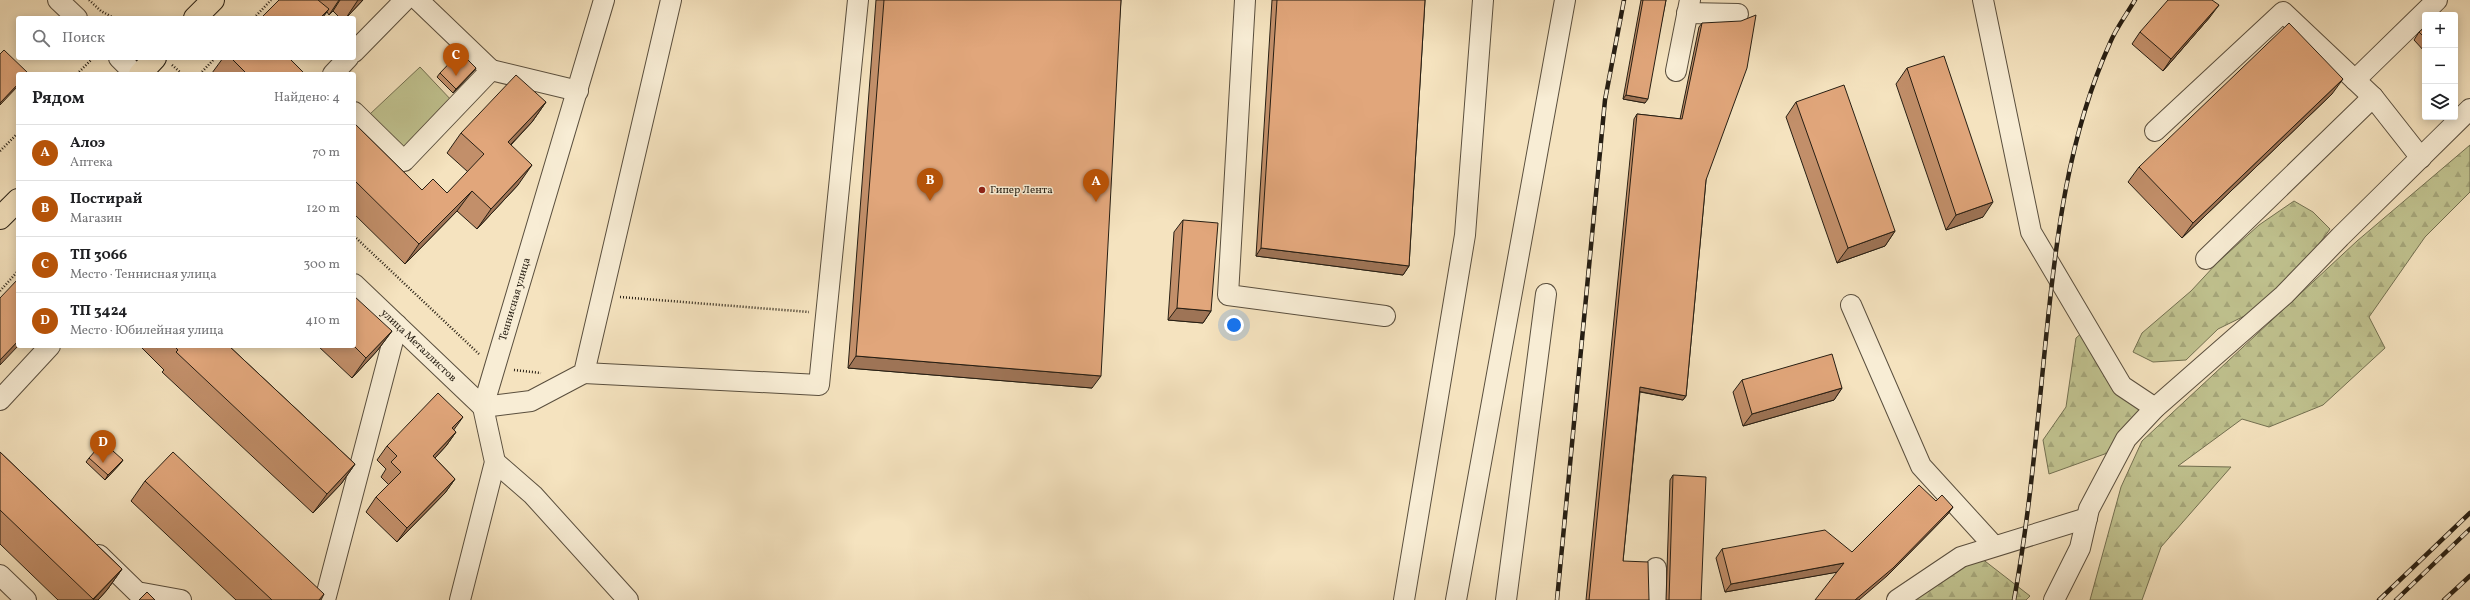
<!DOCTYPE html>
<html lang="ru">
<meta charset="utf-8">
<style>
body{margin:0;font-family:Vollkorn,serif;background:#f2f2f2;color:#202124}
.controls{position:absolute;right:12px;top:12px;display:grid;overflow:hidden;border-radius:4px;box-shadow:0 2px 10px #0003}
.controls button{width:36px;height:36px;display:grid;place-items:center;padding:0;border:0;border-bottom:1px solid #e0e0e0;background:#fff;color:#202124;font:20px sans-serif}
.you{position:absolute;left:1234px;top:325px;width:14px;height:14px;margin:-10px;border:3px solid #fff;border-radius:50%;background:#1a73e8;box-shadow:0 0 0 6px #1a73e833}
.badge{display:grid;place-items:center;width:26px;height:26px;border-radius:50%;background:#b45309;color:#fff;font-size:13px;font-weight:700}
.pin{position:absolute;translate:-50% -33px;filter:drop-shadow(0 1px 2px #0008)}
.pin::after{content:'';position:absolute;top:21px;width:14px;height:12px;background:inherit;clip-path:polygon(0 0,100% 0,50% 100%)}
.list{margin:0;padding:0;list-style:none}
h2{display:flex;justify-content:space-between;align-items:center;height:52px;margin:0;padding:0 16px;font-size:17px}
h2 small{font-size:13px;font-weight:400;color:#757577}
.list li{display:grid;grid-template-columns:26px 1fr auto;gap:12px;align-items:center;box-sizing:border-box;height:56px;padding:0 16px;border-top:1px solid #e0e0e0}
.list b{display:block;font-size:15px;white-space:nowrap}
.list p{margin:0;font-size:13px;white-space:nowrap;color:#757577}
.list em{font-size:13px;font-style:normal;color:#757577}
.icon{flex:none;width:22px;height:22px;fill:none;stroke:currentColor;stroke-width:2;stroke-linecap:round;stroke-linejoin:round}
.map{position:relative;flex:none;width:2470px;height:600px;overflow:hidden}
.search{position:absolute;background:#fff;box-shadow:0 2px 10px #0003;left:16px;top:16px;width:340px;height:44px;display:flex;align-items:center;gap:10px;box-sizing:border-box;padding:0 14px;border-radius:4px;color:#757577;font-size:15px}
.panel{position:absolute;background:#fff;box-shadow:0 2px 10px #0003;left:16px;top:72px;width:340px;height:276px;border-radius:4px}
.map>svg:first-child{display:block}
.green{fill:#c0c28f;stroke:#737051}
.forest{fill:url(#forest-firs);stroke:#737051}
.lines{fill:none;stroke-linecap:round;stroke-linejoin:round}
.minor-casing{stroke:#5a4f3e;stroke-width:22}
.major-casing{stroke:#261e13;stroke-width:24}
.path{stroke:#261e13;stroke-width:2.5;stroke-dasharray:1 2;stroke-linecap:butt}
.minor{stroke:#f8edd5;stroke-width:20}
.major{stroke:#f5e3bf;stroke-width:22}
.rail-casing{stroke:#261e13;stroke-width:4.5}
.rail{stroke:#f8edd5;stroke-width:3;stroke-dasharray:9;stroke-linecap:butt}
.wall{fill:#c28f6a;stroke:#261e13}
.shaded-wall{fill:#9e7456;stroke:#261e13}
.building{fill:#e1a67b;stroke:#261e13}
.poi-dot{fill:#8f2418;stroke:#f8edd5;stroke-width:1.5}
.labels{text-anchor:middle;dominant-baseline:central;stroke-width:3;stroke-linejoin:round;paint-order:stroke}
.poi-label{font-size:11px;fill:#261e13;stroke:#f8edd5;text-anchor:start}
.street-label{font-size:11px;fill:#261e13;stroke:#f8edd5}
</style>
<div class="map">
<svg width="2470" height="600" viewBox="0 0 2470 600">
<defs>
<pattern id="forest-firs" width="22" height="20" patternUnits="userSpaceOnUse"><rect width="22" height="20" fill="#c0c28f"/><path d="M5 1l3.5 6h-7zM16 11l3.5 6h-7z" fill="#a5a67a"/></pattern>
</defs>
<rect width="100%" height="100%" fill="#f5e3bf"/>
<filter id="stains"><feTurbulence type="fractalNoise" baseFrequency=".005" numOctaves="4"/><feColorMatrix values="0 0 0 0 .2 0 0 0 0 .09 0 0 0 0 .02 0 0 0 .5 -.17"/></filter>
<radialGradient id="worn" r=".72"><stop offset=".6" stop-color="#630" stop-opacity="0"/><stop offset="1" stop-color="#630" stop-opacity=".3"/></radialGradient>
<path class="green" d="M420,67L453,102L404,149L370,114Z"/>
<path class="forest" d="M2470,145V192L2425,237L2369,317L2385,348L2323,405L2269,427L2242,419L2178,466L2231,467L2161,547L2142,600H2090L2121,487L2142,441L2357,241Z
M2294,201L2313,212L2330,229L2279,299L2218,329L2186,360L2153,362L2133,352L2142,333L2191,291L2217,263L2259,225Z
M2083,332L2142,413L2113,451L2049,474L2043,440L2066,407L2076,338Z
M1981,558L2030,596L2026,600H1903Z"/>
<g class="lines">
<defs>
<g id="minor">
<path d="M58,0L77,18"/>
<path d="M1245,0L1228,295L1385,316"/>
<path d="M1983,0L2031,232L2122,386L2155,408"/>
<path d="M1687,13L1738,14"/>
<path d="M354,52L405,0"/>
<path d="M119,58L135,74"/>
<path d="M491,70L578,91"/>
<path d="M1676,71L1690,0"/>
<path d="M333,74L348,58"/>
<path d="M2355,80L2437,0"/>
<path d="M354,112L404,161L491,70L418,0"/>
<path d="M2155,131L2283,12L2373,97"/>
<path d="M2206,259L2373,97L2421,158"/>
<path id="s1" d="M354,284L483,407L531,401L584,373L671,0"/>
<path d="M1851,305L1921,466L1994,546"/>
<path d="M584,373L819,385L858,0"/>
<path d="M0,400L50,346"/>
<path d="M495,462L533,495L628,600"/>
<path d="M99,555L137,592L181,600"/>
<path d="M0,575L26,600"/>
<path d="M325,600L397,325"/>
<path id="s2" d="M460,600L495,462L483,407L604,0"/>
<path d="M1404,600L1465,235L1483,0"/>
<path d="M1456,600L1565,0"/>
<path d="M1506,600L1546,294"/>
<path d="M1656,600V568"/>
<path d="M1897,600L1961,557L2087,518"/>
<path d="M2054,600L2080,548L2089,509L2126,439L2155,408L2284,295L2340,237L2470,109"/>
</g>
<path id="major" d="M195,18L213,0
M140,74L155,58
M0,218L18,200"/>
</defs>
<use href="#minor" class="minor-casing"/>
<use href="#major" class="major-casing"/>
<path class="path" d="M89,0L101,11L114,18
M254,18L271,0
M172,65L182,74
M77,74L93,58
M200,74L215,58
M0,151L18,133
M354,236L479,354
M0,291L18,271
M620,297L809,312
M514,370L541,373"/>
<use href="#minor" class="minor"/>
<use href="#major" class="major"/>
<defs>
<path id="rail" d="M1557,600L1605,100L1624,0
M2014,600C2030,513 2037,426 2046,338C2056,238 2068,136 2110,43C2116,28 2127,14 2135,0
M2379,600L2470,513
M2396,600L2470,529
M2444,600L2470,576"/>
</defs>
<use href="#rail" class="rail-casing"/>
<use href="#rail" class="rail"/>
</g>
<path class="wall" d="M306,0H363L346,18H340L333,11L329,15L327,12L322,18H261Z
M876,0H1121L1092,388L848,368Z
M1272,0H1425L1409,266L1403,275L1256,256Z
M1641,0H1666L1645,103L1623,99Z
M2210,17L2163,71L2132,44L2140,32Z
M1702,23L1706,180L1686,396L1683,400L1640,392L1623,561L1649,600H1586L1634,119L1637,114L1680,119L1699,27Z
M2425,27V52L2414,40L2419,32Z
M223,58H289L305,74H213L212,73Z
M476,68L473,72L453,93L437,77L440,73Z
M1907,68L1983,217L1946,230L1896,84Z
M2332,94L2182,238L2128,182L2139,167Z
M546,102L532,122L511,145L518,185L477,229L457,211L405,264L354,214V123L422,190L447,193L468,172L447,153L461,133Z
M1796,102L1895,231L1885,246L1837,263L1786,117Z
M1183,220L1211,311L1203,323L1168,320L1174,232Z
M392,331L377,351L352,378L318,346H354Z
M140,346H229L355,464L341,484L313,513L162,372L164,370Z
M1742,380L1842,388L1834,400L1743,426L1733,392Z
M454,430L456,432L446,446L435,458L455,479L445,493L397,542L366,512L376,497L389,485L381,477L386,469L377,460L387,446Z
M0,452L122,569L107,590L98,600H58L0,544Z
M89,458L123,460L120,464L105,480L86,462Z
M1673,475L1701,600H1666L1670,480Z
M145,481L324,594L321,600H236L131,501Z
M1936,501L1953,507L1947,515L1887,576L1837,572L1725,592L1716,558L1722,549L1852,552Z"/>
<path class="shaded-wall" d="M339,0H340L333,11L329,15Z
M358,0H363L346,18Z
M2219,5L2210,17L2163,71L2171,59Z
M329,9L322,18H320Z
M476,68L473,72L453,93L456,89Z
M2343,79L2332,94L2182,238L2193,223Z
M18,84V86L0,105V103Z
M1626,95L1648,99L1645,103L1623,99Z
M546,102L532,122L494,162L508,142Z
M532,165L518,185L477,229L491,209Z
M472,191L457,211L405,264L419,244Z
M1993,202L1983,217L1946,230L1956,215Z
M1895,231L1885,246L1837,263L1848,248Z
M1261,248L1409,266L1403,275L1256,256Z
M1177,308L1211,311L1203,323L1168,320Z
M392,331L377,351L352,378L366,358Z
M18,341V346L0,365V360Z
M856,356L1101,376L1092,388L848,368Z
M1640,387L1686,396L1683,400L1637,391Z
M1842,388L1834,400L1743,426L1752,414Z
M463,417L453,431L452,428Z
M456,432L446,446L423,471L433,456Z
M123,460L120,464L105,480L108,475Z
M355,464L341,484L313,513L327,494Z
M455,479L445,493L397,542L407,528Z
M1953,507L1947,515L1887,576L1859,600H1855Z
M1844,563L1838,572L1725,592L1731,584Z
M122,569L107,590L98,600H93Z"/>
<path class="building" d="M279,0H318L329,9L320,18H261Z
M884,0H1121L1101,376L856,356Z
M1277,0H1425L1409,266L1261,248Z
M1643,0H1666L1648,99L1626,95Z
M2168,0H2212L2219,5L2171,59L2140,32Z
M1756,15L1747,68L1706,180L1686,396L1640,387L1623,561L1648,562L1649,600H1589L1637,114L1682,119L1702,23L1741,21Z
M2289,23L2343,79L2193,223L2139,167Z
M2425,27V38L2419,32Z
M4,50L28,73V74H18V84L0,103V54Z
M460,52L476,68L456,89L440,73Z
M1944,56L1993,202L1956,215L1907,68Z
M231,58H289L305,74H247Z
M516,75L546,102L508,142L532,165L491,209L472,191L419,244L354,180V123L422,190L433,179L447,193L484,154L461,133Z
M1844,85L1895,231L1848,248L1796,102Z
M1183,220L1218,223L1211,311L1177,308Z
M18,279V341L0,360V298Z
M354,296L392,331L366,358L354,346Z
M174,346H229L355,464L327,494L176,352L178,350Z
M1832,354L1842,388L1752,414L1742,380Z
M438,393L463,417L452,428L456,432L433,456L455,479L407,528L376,497L401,472L391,462L397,456L387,446Z
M103,442L123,460L108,475L89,458Z
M0,452L122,569L93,599L0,510Z
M173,452L324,594L319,600H272L145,481Z
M1673,475L1706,477L1701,600H1669Z
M1919,485L1936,501L1942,495L1953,507L1893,568L1855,600H1815L1844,563L1731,584L1722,549L1825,530L1852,552Z
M147,592L155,600H139Z"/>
<circle class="poi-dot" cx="982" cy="190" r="4"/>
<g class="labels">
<g class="poi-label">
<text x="990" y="190">Гипер Лента</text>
</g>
<g class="street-label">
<text stroke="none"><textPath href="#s2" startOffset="311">Теннисная улица</textPath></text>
<text stroke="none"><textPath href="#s1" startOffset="89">улица Металлистов</textPath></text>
</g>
</g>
<rect width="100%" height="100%" filter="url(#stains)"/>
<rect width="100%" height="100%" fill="url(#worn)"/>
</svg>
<div class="controls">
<button>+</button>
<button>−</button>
<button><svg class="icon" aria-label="layers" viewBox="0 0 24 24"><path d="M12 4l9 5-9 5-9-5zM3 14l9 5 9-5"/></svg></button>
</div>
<div class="you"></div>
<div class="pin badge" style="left:1096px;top:202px">A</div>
<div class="pin badge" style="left:930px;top:201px">B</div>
<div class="pin badge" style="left:456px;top:76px">C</div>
<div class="pin badge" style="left:103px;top:463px">D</div>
<div class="search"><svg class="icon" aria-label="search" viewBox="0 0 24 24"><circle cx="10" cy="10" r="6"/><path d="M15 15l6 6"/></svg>Поиск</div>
<section class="panel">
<h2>Рядом<small>Найдено: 4</small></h2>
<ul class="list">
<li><span class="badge">A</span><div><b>Алоэ</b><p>Аптека</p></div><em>70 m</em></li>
<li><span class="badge">B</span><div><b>Постирай</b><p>Магазин</p></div><em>120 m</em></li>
<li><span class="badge">C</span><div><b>ТП 3066</b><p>Место · Теннисная улица</p></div><em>300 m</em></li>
<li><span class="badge">D</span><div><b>ТП 3424</b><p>Место · Юбилейная улица</p></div><em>410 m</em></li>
</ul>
</section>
</div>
